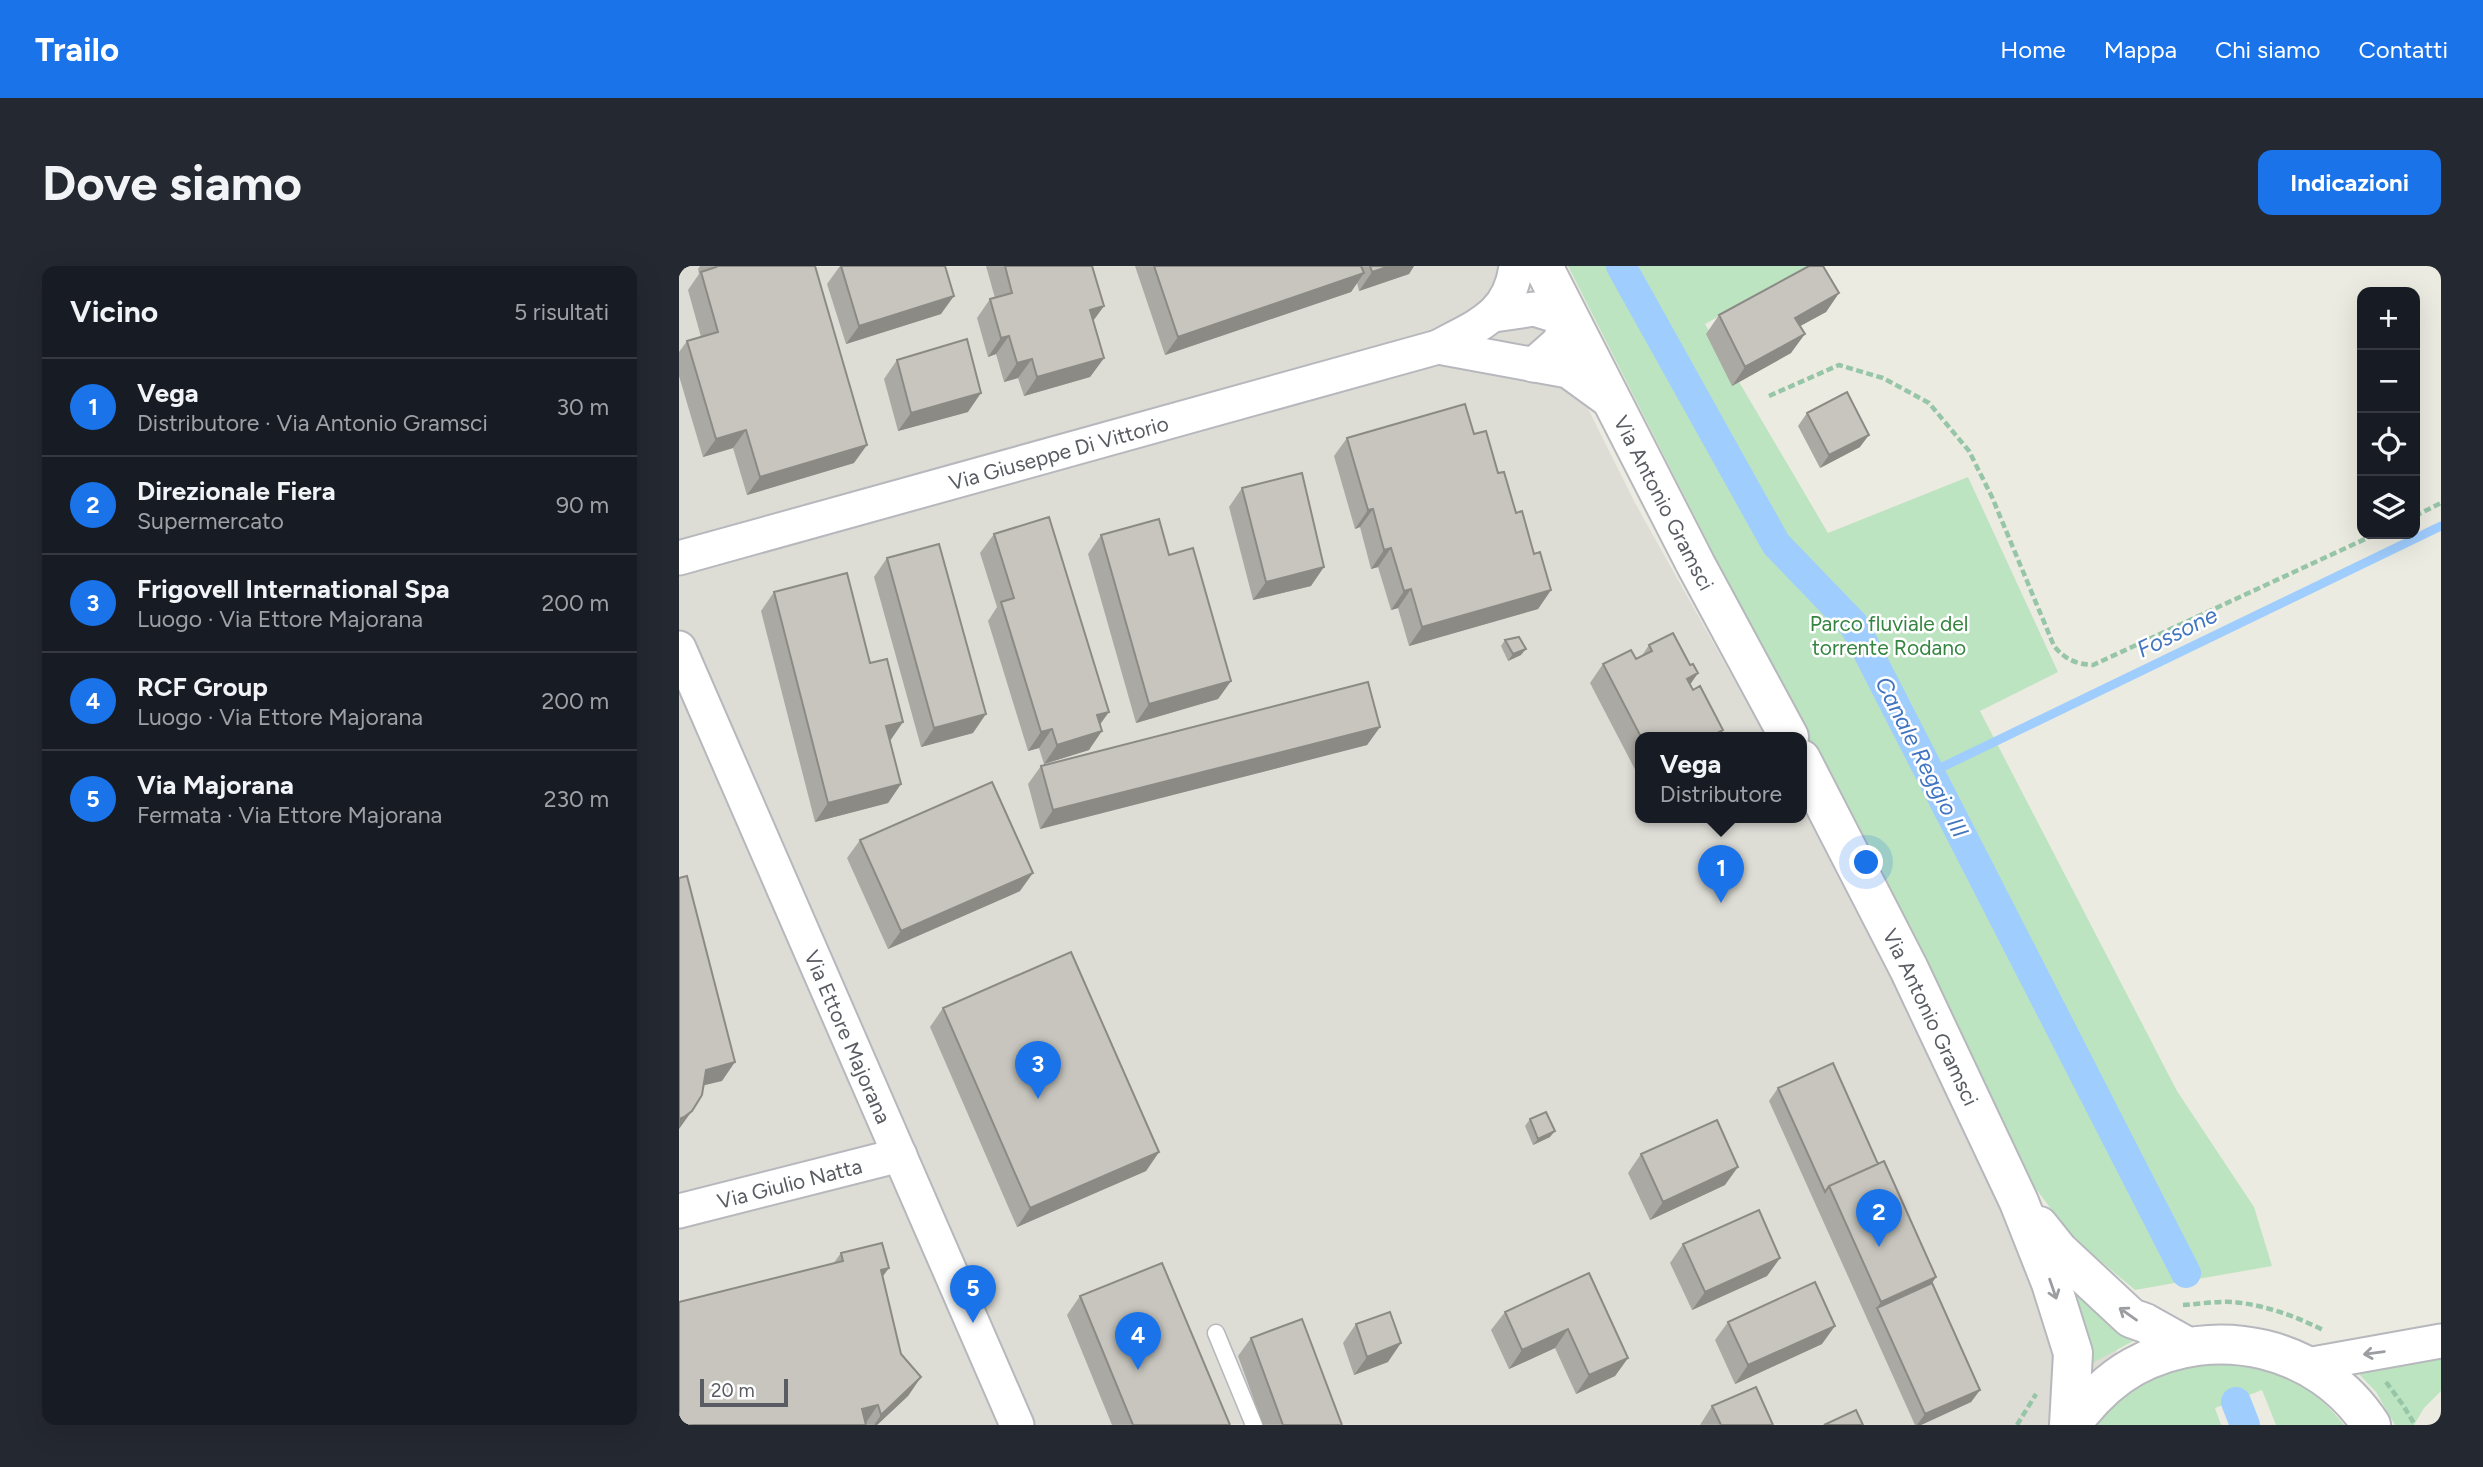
<!DOCTYPE html>
<html lang="it">
<meta charset="utf-8">
<style>
body{margin:0;font-family:Figtree,sans-serif;background:#242831;color:#f1f3f6}
.controls{position:absolute;right:21px;top:21px;display:grid;overflow:hidden;border-radius:14px;box-shadow:0 7px 28px #0002}
.controls button{width:63px;height:63px;display:grid;place-items:center;padding:0;border:0;border-bottom:2px solid #363941;background:#171b24;color:#f1f3f6;font:35px sans-serif}
.scale{position:absolute;left:21px;bottom:18px;width:88px;box-sizing:border-box;padding-left:7px;border:4px solid #595c62;border-top:0;font-size:19px;line-height:24px;white-space:nowrap;color:#595c62;-webkit-text-stroke:5px #fff;paint-order:stroke}
.you{position:absolute;left:1188px;top:597px;width:24px;height:24px;margin:-18px;border:5px solid #fff;border-radius:50%;background:#1a73e8;box-shadow:0 0 0 10px #1a73e833}
.badge{display:grid;place-items:center;width:46px;height:46px;border-radius:50%;background:#1a73e8;color:#fff;font-size:23px;font-weight:700}
.pin{position:absolute;translate:-50% -58px;filter:drop-shadow(0 2px 4px #0008)}
.pin::after{content:'';position:absolute;top:37px;width:24px;height:21px;background:inherit;clip-path:polygon(0 0,100% 0,50% 100%)}
.popup{position:absolute;left:956px;top:466px;width:172px;height:91px;box-sizing:border-box;display:grid;place-content:center;border-radius:14px;background:#171b24;filter:drop-shadow(0 2px 5px #0005);font-size:23px;white-space:nowrap;color:#9ea1a6}
.popup b{font-size:26px;color:#f1f3f6}
.popup::after{content:'';position:absolute;left:50%;top:100%;margin-left:-14px;border:14px solid transparent;border-top-color:#171b24}
.list{margin:0;padding:0;list-style:none}
h2{display:flex;justify-content:space-between;align-items:center;height:91px;margin:0;padding:0 28px;font-size:30px}
h2 small{font-size:23px;font-weight:400;color:#9ea1a6}
.list li{display:grid;grid-template-columns:46px 1fr auto;gap:21px;align-items:center;box-sizing:border-box;height:98px;padding:0 28px;border-top:2px solid #363941}
.list b{display:block;font-size:26px;white-space:nowrap}
.list p{margin:0;font-size:23px;white-space:nowrap;color:#9ea1a6}
.list em{font-size:23px;font-style:normal;color:#9ea1a6}
.icon{flex:none;width:38px;height:38px;fill:none;stroke:currentColor;stroke-width:2;stroke-linecap:round;stroke-linejoin:round}
.map{position:relative;flex:none;width:1762px;height:1159px;overflow:hidden;border-radius:14px}
header{display:flex;align-items:center;gap:42px;box-sizing:border-box;height:98px;padding:0 35px;background:#1a73e8;color:#fff}
header strong{font-size:33px}
nav{display:flex;gap:38px;margin-inline-start:auto;font-size:24px}
.intro{display:flex;align-items:center;justify-content:space-between;box-sizing:border-box;height:168px;padding:0 42px}
h1{margin:0;font-size:49px}
.button{padding:18px 32px;border-radius:14px;background:#1a73e8;color:#fff;font-size:24px;font-weight:700}
main{display:flex;gap:42px;padding:0 42px}
aside{flex:1;background:#171b24;border-radius:14px;box-shadow:0 7px 28px #0002}
.map>svg:first-child{display:block}
.industrial{fill:#dddcd5}
.green{fill:#bde4c0}
.lines{fill:none;stroke-linecap:round;stroke-linejoin:round}
.stream{stroke:#9fcdfe;stroke-width:9}
.canal{stroke:#9fcdfe;stroke-width:30}
.service-casing{stroke:#b6b8bd;stroke-width:19}
.minor-casing{stroke:#b6b8bd;stroke-width:37}
.tertiary-casing{stroke:#b6b8bd;stroke-width:42}
.path{stroke:#96c5a8;stroke-width:4.5;stroke-dasharray:7 3.5;stroke-linecap:butt}
.service{stroke:#fff;stroke-width:16}
.minor{stroke:#fff;stroke-width:33}
.tertiary{stroke:#fff;stroke-width:38}
.wall{fill:#aba9a3}
.shaded-wall{fill:#8b8a85}
.building{fill:#c7c5be;stroke:#8b8a85;stroke-width:2}
.oneway{stroke:#9b9da1}
.labels{text-anchor:middle;dominant-baseline:central;stroke-width:5;stroke-linejoin:round;paint-order:stroke}
.street-label{font-size:21px;fill:#595c62;stroke:#fff}
.park-label{font-size:21px;fill:#358540;stroke:#fff}
.water-label{font-size:23px;font-style:italic;fill:#4275c1;stroke:#fff}
</style>
<header>
<strong>Trailo</strong>
<nav><a>Home</a><a>Mappa</a><a>Chi siamo</a><a>Contatti</a></nav>
</header>
<div class="intro"><h1>Dove siamo</h1><a class="button">Indicazioni</a></div>
<main>
<aside>
<h2>Vicino<small>5 risultati</small></h2>
<ul class="list">
<li><span class="badge">1</span><div><b>Vega</b><p>Distributore · Via Antonio Gramsci</p></div><em>30 m</em></li>
<li><span class="badge">2</span><div><b>Direzionale Fiera</b><p>Supermercato</p></div><em>90 m</em></li>
<li><span class="badge">3</span><div><b>Frigovell International Spa</b><p>Luogo · Via Ettore Majorana</p></div><em>200 m</em></li>
<li><span class="badge">4</span><div><b>RCF Group</b><p>Luogo · Via Ettore Majorana</p></div><em>200 m</em></li>
<li><span class="badge">5</span><div><b>Via Majorana</b><p>Fermata · Via Ettore Majorana</p></div><em>230 m</em></li>
</ul>
</aside>
<div class="map">
<svg width="1762" height="1159" viewBox="0 0 1762 1159">
<rect width="100%" height="100%" fill="#ecebe1"/>
<path class="industrial" d="M0,0H838L956,237L1087,471H962V551H1122L1123,534L1346,932L1423,1015L1466,1036L1395,1159H0Z"/>
<path class="green" d="M889,0H1130L1026,58L1149,267L1289,211L1379,406L1301,445L1498,825L1575,941L1593,1000L1456,1024L1394,972L1354,919Z
M1380,1000L1467,1068L1412,1098Z
M1762,1091V1125L1745,1142L1735,1159H1716L1697,1126L1678,1106Z
M1528,1097C1587,1099 1628,1111 1665,1159H1597L1583,1124L1536,1142L1542,1159H1414C1451,1119 1475,1106 1528,1097Z"/>
<g class="lines">
<path class="stream" d="M1251,507L1762,260"/>
<path class="canal" d="M942,0L1097,278L1175,359L1507,1007
M1557,1136L1566,1159"/>
<defs>
<path id="service" d="M537,1067L575,1159"/>
<g id="minor">
<path d="M815,49L855,43L891,54L879,77L854,99"/>
<path d="M759,81C797,60 831,50 837,0"/>
<path id="s1" d="M0,292L759,81L889,105L933,137"/>
<path id="s2" d="M0,382L338,1159"/>
<path id="s3" d="M0,945L221,889"/>
<path d="M1628,1099L1762,1075"/>
</g>
<g id="tertiary">
<path id="s4" d="M864,0L1017,299L1110,471"/>
<path id="s5" d="M1122,493L1230,703L1340,936L1372,1017L1394,1087L1390,1159"/>
<path d="M1360,960L1380,985L1452,1052L1466,1057L1509,1081"/>
<path d="M1392,1159C1409,1136 1429,1115 1454,1101C1536,1056 1641,1080 1692,1159"/>
</g>
</defs>
<use href="#service" class="service-casing"/>
<use href="#minor" class="minor-casing"/>
<use href="#tertiary" class="tertiary-casing"/>
<path class="path" d="M1090,130L1160,99L1204,112L1250,137L1290,185L1313,231L1375,380C1386,393 1396,398 1414,399L1697,268
M1736,250L1762,237
M1504,1039C1520,1038 1538,1035 1554,1036C1586,1039 1616,1050 1644,1064
M1707,1116L1724,1139L1736,1159
M1338,1159L1357,1128"/>
<use href="#service" class="service"/>
<use href="#minor" class="minor"/>
<use href="#tertiary" class="tertiary"/>
</g>
<path class="wall" d="M21,0H136L175,197L68,229L54,182L24,191L0,110V86L8,75L22,71L9,24L20,8L19,3Z
M161,0H266L262,48L167,78L148,18Z
M307,0H413L425,40L414,55L425,92L411,111L345,130L339,112L325,116L317,88L309,91L298,52L311,33L316,32Z
M456,0H735L730,8L680,25L678,17L672,26L486,89Z
M1160,27L1147,46L1121,60L1112,87L1053,120L1027,68L1040,49Z
M218,94L289,146L219,165L205,113Z
M1128,147L1181,181L1141,202L1119,160Z
M795,168L819,207L872,324L859,343L730,380L719,342L712,344L699,301L692,303L681,261L676,263L655,190L668,172Z
M563,222L632,320L574,334L550,241Z
M315,268L421,458L410,484L365,498L360,482L349,485L309,355L318,341L301,287Z
M422,269L490,289L552,415L539,433L457,457L409,288Z
M208,292L294,467L242,481L195,311Z
M95,326L211,474L222,518L209,537L136,556L82,345Z
M826,374L842,389L829,395L822,380Z
M970,379L1011,399L1019,407L1011,418L1014,424L1044,464L1039,471H962V511H960L911,417L924,398L957,393L962,391Z
M701,461L688,479L361,563L349,518L362,500Z
M181,574L341,625L209,683L168,592Z
M264,742L480,886L467,905L338,961L251,761Z
M1099,822L1199,898L1257,1011L1253,1017L1301,1124L1292,1136L1242,1159H1236L1090,835Z
M851,853L871,871L854,879L846,860Z
M962,888L1046,919L971,954L949,907Z
M1004,978L1101,992L1088,1010L1013,1044L991,997Z
M162,987L204,1011L222,1088L242,1111L229,1130L198,1159H0L154,998Z
M910,1007L949,1092L936,1110L897,1128L876,1082L830,1103L812,1064L826,1046Z
M401,1030L551,1159H433L388,1049Z
M1049,1056L1143,1078L1056,1118L1036,1074Z
M677,1058L709,1096L675,1109L664,1077Z
M572,1072L663,1159H584L559,1090Z
M1033,1140L1094,1159H1021Z"/>
<path class="shaded-wall" d="M711,0H735L730,8L680,25L693,6Z
M685,7L672,26L486,89L499,71Z
M1160,27L1147,46L1103,70L1116,52Z
M275,30L262,48L167,78L180,60Z
M425,40L411,59V44Z
M1126,68L1112,87L1053,120L1066,101Z
M330,70L317,88L309,91L322,72Z
M425,92L411,111L345,130L358,111Z
M353,93L339,112L325,116L338,97Z
M302,127L289,146L219,165L232,147Z
M67,164L54,182L24,191L37,173Z
M1190,169L1181,181L1141,202L1150,189Z
M188,179L175,197L68,229L81,211Z
M694,243L681,261L676,263L689,244Z
M712,282L699,301L692,303L705,284Z
M645,301L632,320L574,334L587,316Z
M732,323L719,342L712,344L725,325Z
M872,324L859,343L730,380L743,361Z
M847,383L842,389L829,395L834,388Z
M1019,407L1006,426L1008,413Z
M552,415L539,433L457,457L470,438Z
M430,446L417,464L418,449Z
M307,448L294,467L242,481L255,462Z
M224,456L211,475L207,460Z
M701,461L688,479L361,563L374,544Z
M373,463L360,482L349,485L362,466Z
M1044,464L1039,471H1031Z
M423,465L410,484L365,498L378,479Z
M222,518L209,537L136,556L149,537Z
M354,607L341,625L209,683L222,665Z
M56,796L43,815L14,822L27,804Z
M13,845L0,863V853Z
M876,865L871,871L854,879L859,873Z
M480,886L467,905L338,961L351,942Z
M1059,901L1046,919L971,954L984,936Z
M1101,992L1088,1010L1013,1044L1026,1026Z
M210,1002L196,1021L202,1004Z
M1257,1011L1244,1030L1198,1042L1202,1036Z
M1156,1060L1143,1078L1056,1118L1069,1099Z
M889,1063L876,1082L830,1103L843,1084Z
M722,1077L709,1096L675,1109L688,1091Z
M949,1092L936,1110L897,1128L910,1109Z
M242,1111L229,1130L198,1159H195L202,1149Z
M1301,1124L1292,1136L1242,1159H1238L1246,1148Z
M199,1139L186,1158L183,1143Z"/>
<path class="building" d="M36,0H136L188,179L81,211L67,164L37,173L8,75L39,66L22,6L37,1Z
M162,0H266L275,30L180,60Z
M326,0H413L425,40L411,44L425,92L358,111L353,93L338,97L330,70L322,72L311,33L333,27Z
M475,0H682L685,7L499,71Z
M691,0H711L693,6Z
M1130,0H1144L1160,27L1116,52L1126,68L1066,101L1040,49Z
M288,73L302,127L232,147L218,94Z
M1168,126L1190,169L1150,189L1128,147Z
M786,138L795,168L807,165L819,207L825,206L837,247L843,245L855,288L861,286L872,324L743,361L732,323L725,325L712,282L705,284L694,243L689,244L668,172Z
M623,207L645,301L587,316L563,222Z
M370,251L430,446L418,449L423,465L378,479L373,463L362,466L322,336L335,332L315,268Z
M480,253L490,289L514,282L552,415L470,438L422,269Z
M260,278L307,448L255,462L208,292Z
M168,307L191,397L208,393L224,456L207,460L222,518L149,537L95,326Z
M994,367L1011,399L1014,398L1019,407L1008,413L1014,424L1021,420L1044,464L1031,471H962L924,398L952,384L957,393L973,385L970,379Z
M840,371L847,383L834,388L826,374Z
M689,416L701,461L374,544L362,500Z
M313,516L354,607L222,665L181,574Z
M8,610L56,796L27,804L23,829L13,845L5,851L0,853V612Z
M392,686L480,886L351,942L264,742Z
M1154,797L1199,898L1150,920L1146,926L1099,822Z
M867,846L876,865L859,873L851,853Z
M1038,854L1059,901L984,936L962,888Z
M1205,895L1257,1011L1202,1036L1150,920Z
M1080,944L1101,992L1026,1026L1004,978Z
M203,977L210,1002L202,1004L222,1088L242,1111L202,1149L199,1139L183,1143L187,1159H0V1036L164,995L162,987Z
M483,997L551,1159H454L401,1030Z
M910,1007L949,1092L910,1109L889,1063L843,1084L826,1046Z
M1136,1016L1156,1060L1069,1099L1049,1056Z
M1253,1017L1301,1124L1246,1148L1198,1042Z
M711,1046L722,1077L688,1091L677,1058Z
M623,1053L663,1159H604L572,1072Z
M1077,1121L1094,1159H1042L1033,1140Z
M1177,1144L1184,1159H1145Z"/>
<defs><path id="oneway-shaft" d="M-6 0H5M1.5-3L5.5 0L1.5 3" fill="none" stroke-width="1.6" stroke-linecap="round" stroke-linejoin="round" transform="scale(1.75)"/></defs>
<g class="oneway">
<use href="#oneway-shaft" transform="translate(1374 1023) rotate(71)"/>
<use href="#oneway-shaft" transform="translate(1449 1048) rotate(-145)"/>
<use href="#oneway-shaft" transform="translate(1695 1087) rotate(172)"/>
</g>
<g class="labels">
<g class="street-label">
<text stroke="none"><textPath href="#s1" startOffset="394">Via Giuseppe Di Vittorio</textPath></text>
<text stroke="none"><textPath href="#s4" startOffset="266">Via Antonio Gramsci</textPath></text>
<text stroke="none"><textPath href="#s5" startOffset="289">Via Antonio Gramsci</textPath></text>
<text stroke="none"><textPath href="#s2" startOffset="424">Via Ettore Majorana</textPath></text>
<text stroke="none"><textPath href="#s3" startOffset="114">Via Giulio Natta</textPath></text>
</g>
<g class="park-label">
<text x="1210" y="357">Parco fluviale del<tspan x="1210" dy="24">torrente Rodano</tspan></text>
</g>
<g class="water-label">
<text transform="translate(1498 366) rotate(-26)">Fossone</text>
<text transform="translate(1243 491) rotate(63)">Canale Reggio III</text>
</g>
</g>
</svg>
<div class="controls">
<button>+</button>
<button>−</button>
<button><svg class="icon" aria-label="locate" viewBox="0 0 24 24"><circle cx="12" cy="12" r="6"/><path d="M12 2v4M12 18v4M2 12h4M18 12h4"/></svg></button>
<button><svg class="icon" aria-label="layers" viewBox="0 0 24 24"><path d="M12 4l9 5-9 5-9-5zM3 14l9 5 9-5"/></svg></button>
</div>
<div class="scale">20 m</div>
<div class="you"></div>
<div class="pin badge" style="left:1042px;top:637px">1</div>
<div class="popup"><b>Vega</b>Distributore</div>
<div class="pin badge" style="left:1200px;top:981px">2</div>
<div class="pin badge" style="left:359px;top:833px">3</div>
<div class="pin badge" style="left:459px;top:1104px">4</div>
<div class="pin badge" style="left:294px;top:1057px">5</div>
</div>
</main>
